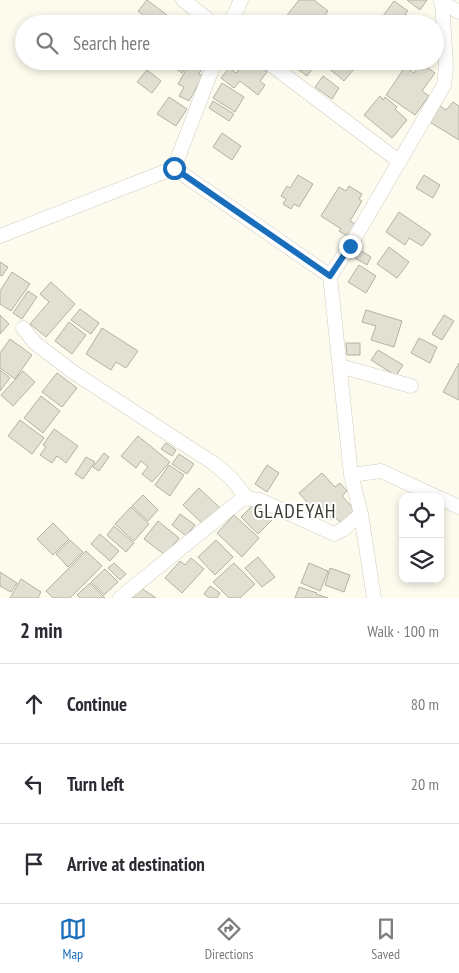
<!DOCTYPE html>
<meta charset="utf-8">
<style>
body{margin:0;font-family:"PT Sans Narrow",sans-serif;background:#f2f2f3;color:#2b2b33}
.controls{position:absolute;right:15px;bottom:15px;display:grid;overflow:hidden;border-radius:10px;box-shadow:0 2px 8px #0003}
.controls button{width:45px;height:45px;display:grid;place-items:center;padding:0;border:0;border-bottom:1px solid #e1e1e2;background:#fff;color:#2b2b33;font:25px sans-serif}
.stop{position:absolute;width:15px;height:15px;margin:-11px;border:4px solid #196ebc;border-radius:50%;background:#fff}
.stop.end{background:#196ebc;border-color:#fff;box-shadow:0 1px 5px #0008}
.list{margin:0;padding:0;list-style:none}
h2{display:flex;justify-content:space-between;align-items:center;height:65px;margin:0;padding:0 20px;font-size:21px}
h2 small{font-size:16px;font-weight:400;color:#7c7c81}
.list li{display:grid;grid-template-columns:32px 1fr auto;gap:15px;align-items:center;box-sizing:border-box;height:80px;padding:0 20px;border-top:1px solid #e1e1e2}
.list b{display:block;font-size:19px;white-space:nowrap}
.list em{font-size:16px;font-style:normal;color:#7c7c81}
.icon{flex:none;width:28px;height:28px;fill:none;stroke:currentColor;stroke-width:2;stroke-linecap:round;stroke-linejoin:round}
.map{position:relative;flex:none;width:459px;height:598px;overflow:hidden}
.search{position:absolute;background:#fff;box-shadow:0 2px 8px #0003;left:15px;right:15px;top:15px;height:55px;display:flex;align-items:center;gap:12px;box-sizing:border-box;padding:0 18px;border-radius:28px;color:#7c7c81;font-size:19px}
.sheet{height:305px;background:#fff}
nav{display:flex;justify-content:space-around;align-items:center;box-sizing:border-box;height:70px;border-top:1px solid #e1e1e2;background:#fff;font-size:14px;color:#7c7c81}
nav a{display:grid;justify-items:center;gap:2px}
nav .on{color:#196ebc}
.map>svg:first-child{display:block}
.building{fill:#e2e0d2;stroke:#b4b2a4}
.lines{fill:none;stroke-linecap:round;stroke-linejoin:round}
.minor-casing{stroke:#d0cec0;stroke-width:15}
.minor{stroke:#fff;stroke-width:14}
.route{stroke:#196ebc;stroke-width:6}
.labels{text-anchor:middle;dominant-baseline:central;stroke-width:4;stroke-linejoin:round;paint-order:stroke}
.quarter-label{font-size:20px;letter-spacing:1px;fill:#3c3c36;stroke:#fff}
</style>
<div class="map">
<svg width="459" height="598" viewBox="0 0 459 598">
<rect width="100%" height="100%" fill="#fdfbed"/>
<path class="building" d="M147,0L167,15L160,24H154L138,11Z
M299,0H314L328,11L319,24H280Z
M407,0H427L420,10Z
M394,1L408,11L405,14L418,24H392L383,16Z
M165,61H190L182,73Z
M191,61L203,66L199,74L203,76L189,101L179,96L184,87L178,84Z
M249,61H253L267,72L260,81L265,85L258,95L240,81L234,88L221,78L229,68L236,73Z
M294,61H318L307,76L292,65Z
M330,61H345L354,69L344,81L326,66Z
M421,63L435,73L422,91L429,96L415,115L386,95L405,67L414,73Z
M147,70L161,81L152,93L137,82Z
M323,76L339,88L332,99L315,87Z
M222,83L244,97L235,112L213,98Z
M380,96L383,100L385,97L397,107L395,109L407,120L392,138L364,115Z
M169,97L187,109L176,126L157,114Z
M213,101L234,114L229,121L209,108Z
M453,102L459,106V140L428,121L439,105L446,110Z
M222,133L241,146L232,160L213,147Z
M298,175L313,184L299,207L294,204L291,209L283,204L286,199L281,196L287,186L290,188Z
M424,175L440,185L433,198L416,188Z
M349,186L362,194L359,199L362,201L350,221L359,226L351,238L339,231L341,229L321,216L339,187L346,191Z
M399,212L431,234L422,246L409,238L405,245L386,232Z
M389,247L409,262L397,278L377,264Z
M360,250L371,257L367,265L355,258Z
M0,262L8,267L2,276L0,275Z
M359,265L376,276L366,293L348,282Z
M12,272L30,284L11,311L0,304V291Z
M51,282L75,304L46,337L30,324L49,302L40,294Z
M28,291L37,297L22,319L13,313Z
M80,309L99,323L91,334L71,320Z
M366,310L402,321L394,347L371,340L376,326L362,322Z
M0,315L9,324L0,334Z
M444,315L454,321L442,340L432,334Z
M69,322L86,335L72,354L55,341Z
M102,328L138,351L126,368L116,362L111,370L86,354Z
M419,338L437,347L430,363L411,353Z
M10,339L32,355L15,379L0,368V353Z
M346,343H360V355H347Z
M378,350L403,365L396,376L371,360Z
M459,363V400L443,392Z
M0,370L10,378L0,391Z
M23,371L35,382L13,406L1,395Z
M57,373L77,388L62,407L42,392Z
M41,396L60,411L43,433L24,418Z
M20,420L44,438L32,454L8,436Z
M54,429L78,446L66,463L57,456L52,463L40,455L46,447L43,445Z
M138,436L170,462L152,482L142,474L148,467L141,461L136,468L121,456Z
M166,443L176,450L172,456L161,449Z
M104,453L109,457L99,471L93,467Z
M179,454L194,464L187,474L172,464Z
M86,457L95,462L83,479L75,474Z
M169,465L184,475L170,496L155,485Z
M267,465L279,473L267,492L255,484Z
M322,473L335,487L340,483L347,491L342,496L355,510L341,523L335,517L332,520L324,510L318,515L299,493Z
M199,488L220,508L204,525L183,505Z
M143,495L158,510L148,521L132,506Z
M255,503L272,520L258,534L241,517Z
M131,507L149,524L134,541L115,524Z
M180,514L195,525L186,536L172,525Z
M234,515L259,538L242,557L217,533Z
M158,521L179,538L165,555L144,539Z
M53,523L69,539L53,555L37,539Z
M114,526L134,543L126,552L107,535Z
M100,534L119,551L110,561L91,544Z
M70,540L83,552L68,567L56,554Z
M216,540L233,557L215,575L198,557Z
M86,551L102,566L70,598H53L46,591Z
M258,557L275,577L262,587L245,568Z
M191,558L204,569L182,593L165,578L180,561L185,565Z
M114,563L126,574L120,580L108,568Z
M234,563L255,584L240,598H229L213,582Z
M309,563L328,571L320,591L301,583Z
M330,568L350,575L344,592L325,585Z
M105,569L118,582L104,595L91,582Z
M0,572L17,583L11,592L0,586Z
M21,579L41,592L38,598H10Z
M90,583L105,598H80L77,595Z
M138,586L156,598H131Z
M210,586L220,593L217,598H209L204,594Z
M299,587L317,593L316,594L328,598H295Z"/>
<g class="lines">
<defs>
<path id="minor" d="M183,0L214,24
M441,2L459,12
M230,24L241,0
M266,61L400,162
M174,168L215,61
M0,236L174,168L330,276
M23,328L35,343L73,372L213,463L230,477L247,498
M340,366L411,386
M351,475L381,471L437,497
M440,498L459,507
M120,598L243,498L260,500L334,534L344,529L361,514
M374,598L361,514L351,475L330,276L350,246L444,85L446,67L442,0"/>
</defs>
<use href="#minor" class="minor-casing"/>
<use href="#minor" class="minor"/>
</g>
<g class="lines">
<path class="route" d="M174,168L330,276L350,246"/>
</g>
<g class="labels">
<g class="quarter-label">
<text x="295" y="511">GLADEYAH</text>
</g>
</g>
</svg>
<div class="controls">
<button><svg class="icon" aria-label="locate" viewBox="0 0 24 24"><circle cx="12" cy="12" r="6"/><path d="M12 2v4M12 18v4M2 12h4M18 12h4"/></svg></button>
<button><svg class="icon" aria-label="layers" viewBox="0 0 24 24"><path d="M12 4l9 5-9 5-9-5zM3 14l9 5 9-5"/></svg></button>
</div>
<div class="stop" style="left:174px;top:168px"></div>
<div class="stop end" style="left:350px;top:246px"></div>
<div class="search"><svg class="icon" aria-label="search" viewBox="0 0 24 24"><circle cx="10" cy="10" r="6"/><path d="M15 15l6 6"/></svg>Search here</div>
</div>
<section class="sheet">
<h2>2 min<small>Walk · 100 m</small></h2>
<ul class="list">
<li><svg class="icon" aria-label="ahead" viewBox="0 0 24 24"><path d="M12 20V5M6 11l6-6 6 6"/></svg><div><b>Continue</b></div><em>80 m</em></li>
<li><svg class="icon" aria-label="left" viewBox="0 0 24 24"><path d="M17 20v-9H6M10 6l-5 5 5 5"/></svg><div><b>Turn left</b></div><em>20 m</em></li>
<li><svg class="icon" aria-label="arrive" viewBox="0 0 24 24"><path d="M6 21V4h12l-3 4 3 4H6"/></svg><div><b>Arrive at destination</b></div></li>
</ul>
</section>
<nav>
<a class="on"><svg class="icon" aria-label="map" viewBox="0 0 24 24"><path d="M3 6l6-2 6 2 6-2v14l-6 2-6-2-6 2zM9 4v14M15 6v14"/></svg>Map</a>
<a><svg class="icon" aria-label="directions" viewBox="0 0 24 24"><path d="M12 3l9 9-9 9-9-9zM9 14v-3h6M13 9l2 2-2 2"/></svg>Directions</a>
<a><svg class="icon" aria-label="saved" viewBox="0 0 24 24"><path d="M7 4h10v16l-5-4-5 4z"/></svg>Saved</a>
</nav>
